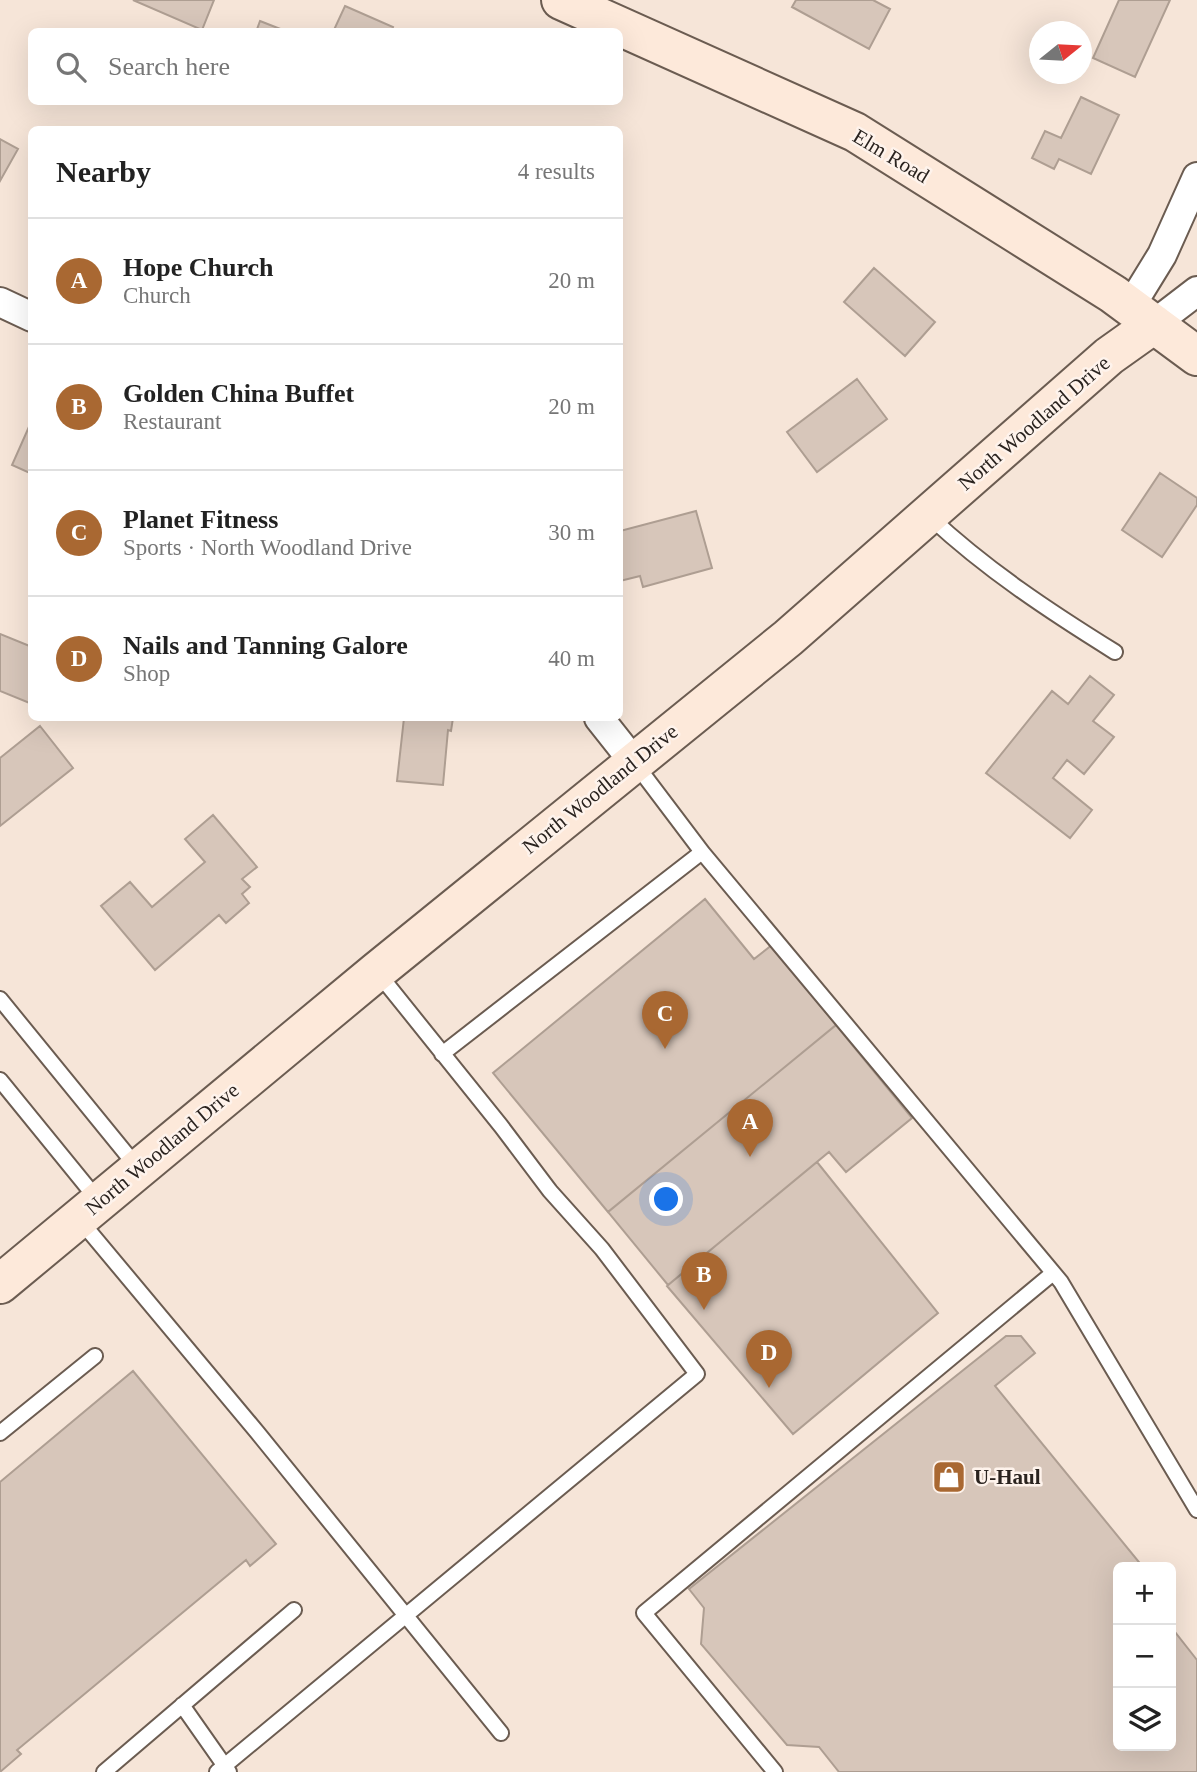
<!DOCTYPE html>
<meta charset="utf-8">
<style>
body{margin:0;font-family:Georgia,serif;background:#f2f2f2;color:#222}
.controls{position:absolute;right:21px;bottom:21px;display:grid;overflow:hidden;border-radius:10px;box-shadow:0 7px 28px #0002}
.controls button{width:63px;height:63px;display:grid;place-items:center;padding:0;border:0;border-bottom:2px solid #e0e0e0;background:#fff;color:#222;font:35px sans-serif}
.compass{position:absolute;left:1029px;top:21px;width:63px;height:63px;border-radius:50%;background:#fff;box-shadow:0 7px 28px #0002;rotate:72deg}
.you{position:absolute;left:667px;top:1200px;width:24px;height:24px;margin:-18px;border:5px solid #fff;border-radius:50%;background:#1a73e8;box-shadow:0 0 0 10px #1a73e833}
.badge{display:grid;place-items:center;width:46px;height:46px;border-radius:50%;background:#a96832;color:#fff;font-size:23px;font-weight:700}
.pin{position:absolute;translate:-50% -58px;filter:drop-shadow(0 2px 4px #0008)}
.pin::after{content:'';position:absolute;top:37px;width:24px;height:21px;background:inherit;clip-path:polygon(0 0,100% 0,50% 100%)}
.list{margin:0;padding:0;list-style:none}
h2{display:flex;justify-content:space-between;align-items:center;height:91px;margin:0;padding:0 28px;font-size:30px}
h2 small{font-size:23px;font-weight:400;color:#767676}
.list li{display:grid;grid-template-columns:46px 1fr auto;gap:21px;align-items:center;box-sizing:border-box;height:126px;padding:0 28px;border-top:2px solid #e0e0e0}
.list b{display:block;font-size:26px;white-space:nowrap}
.list p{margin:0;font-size:23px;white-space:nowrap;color:#767676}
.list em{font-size:23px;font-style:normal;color:#767676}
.icon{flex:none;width:38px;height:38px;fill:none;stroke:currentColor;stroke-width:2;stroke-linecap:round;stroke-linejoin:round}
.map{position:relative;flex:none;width:1197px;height:1772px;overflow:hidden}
.search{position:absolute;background:#fff;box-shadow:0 7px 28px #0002;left:28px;top:28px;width:595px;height:77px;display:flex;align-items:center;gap:18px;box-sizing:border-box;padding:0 24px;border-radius:10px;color:#767676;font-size:26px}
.panel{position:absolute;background:#fff;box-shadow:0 7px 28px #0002;left:28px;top:126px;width:595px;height:595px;border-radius:10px}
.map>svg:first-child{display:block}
.building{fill:#d7c6ba;stroke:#ae9e92;stroke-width:2}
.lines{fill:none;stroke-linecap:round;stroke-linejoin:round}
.lane-casing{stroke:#6b5c51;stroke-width:18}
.street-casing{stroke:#6b5c51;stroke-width:32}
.secondary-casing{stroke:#6b5c51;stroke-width:42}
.lane{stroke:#fff;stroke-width:14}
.street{stroke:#fff;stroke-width:28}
.secondary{stroke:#fde9da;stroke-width:38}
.labels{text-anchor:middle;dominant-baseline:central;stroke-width:5;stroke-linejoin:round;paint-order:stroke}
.street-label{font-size:21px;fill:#2a231f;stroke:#fef3ec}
.poi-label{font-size:21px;font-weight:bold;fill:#2a231f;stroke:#fef3ec;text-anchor:start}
</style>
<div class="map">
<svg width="1197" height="1772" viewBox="0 0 1197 1772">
<rect width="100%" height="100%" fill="#f6e5d8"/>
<path class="building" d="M133,0H214L202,30Z
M796,0H873L890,9L869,49L792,7Z
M1119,0H1170L1135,77L1093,58Z
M345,6L393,27L391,32H333Z
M260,21L288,32H256Z
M1081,97L1119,115L1091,174L1059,159L1054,169L1032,158L1045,131L1061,138Z
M0,139L18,149L0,181Z
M874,268L935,322L905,356L844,302Z
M857,379L887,419L817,472L787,432Z
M32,420V474L12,465Z
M1160,473L1197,498V505L1162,557L1122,530Z
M696,511L712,568L643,587L640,576L620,581V531Z
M0,634L32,647V704L0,691Z
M1090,676L1114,695L1093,721L1114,737L1084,774L1067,760L1053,778L1092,810L1070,838L986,773L1052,691L1068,704Z
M404,718H453L451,731L448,730L443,785L397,781Z
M40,726L73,768L0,826V758Z
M213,815L257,867L242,879L250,887L242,894L249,903L226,923L219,915L155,970L101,906L130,882L152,907L205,862L185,839Z
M705,899L754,959L772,945L836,1025L608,1212L493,1073Z
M836,1025L912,1118L846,1172L829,1152L668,1285L608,1212Z
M817,1162L938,1313L793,1434L667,1286Z
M1006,1336H1021L1035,1353L995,1386L1143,1567H1118V1746H1171V1627L1197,1660V1772H839L819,1747L787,1745L701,1644L704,1608L689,1589Z
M133,1371L276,1544L250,1566L246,1560L17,1750L21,1754L0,1772V1482Z"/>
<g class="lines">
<defs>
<path id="lane" d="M930,517C987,570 1049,611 1115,652
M702,852L1061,1282L1197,1510
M0,999L137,1167
M442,1054L702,852L634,762
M0,1080L97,1199
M79,1219L257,1432L501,1733
M0,1433L95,1356
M182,1705L229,1772
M104,1772L294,1610
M217,1772L697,1374L602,1249L550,1191L501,1126L378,973
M775,1772L644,1613L1053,1273"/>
<path id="street" d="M0,302L32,317
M1130,307L1162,255L1197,177
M1154,324L1197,291
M599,718L633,761"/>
<path id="secondary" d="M561,0L855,132L1113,294L1197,356
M0,1284L376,972L788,638L1109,356L1154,324"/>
</defs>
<use href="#lane" class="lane-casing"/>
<use href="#street" class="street-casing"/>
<use href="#secondary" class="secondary-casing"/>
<use href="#lane" class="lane"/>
<use href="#street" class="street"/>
<use href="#secondary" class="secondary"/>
</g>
<defs>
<symbol id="shop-square" viewBox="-11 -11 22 22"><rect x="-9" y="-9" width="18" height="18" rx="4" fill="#a96832" stroke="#fef3ec"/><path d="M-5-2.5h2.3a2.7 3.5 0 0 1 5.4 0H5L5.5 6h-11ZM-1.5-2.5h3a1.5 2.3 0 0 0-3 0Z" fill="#fff"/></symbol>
</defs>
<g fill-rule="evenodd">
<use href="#shop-square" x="930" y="1458" width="38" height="38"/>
</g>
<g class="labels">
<g class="street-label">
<text transform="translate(891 156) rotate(31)">Elm Road</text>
<text transform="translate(1034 423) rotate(-41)">North Woodland Drive</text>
<text transform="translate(600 789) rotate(-39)">North Woodland Drive</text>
<text transform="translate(162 1149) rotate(-40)">North Woodland Drive</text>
</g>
<g class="poi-label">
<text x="974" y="1477">U-Haul</text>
</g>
</g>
</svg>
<div class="controls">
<button>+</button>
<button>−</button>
<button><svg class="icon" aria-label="layers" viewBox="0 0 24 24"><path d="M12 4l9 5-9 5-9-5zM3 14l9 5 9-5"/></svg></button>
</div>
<svg class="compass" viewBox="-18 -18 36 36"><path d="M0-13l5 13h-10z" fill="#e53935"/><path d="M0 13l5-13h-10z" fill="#767676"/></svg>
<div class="you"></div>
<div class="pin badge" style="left:750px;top:1157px">A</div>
<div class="pin badge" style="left:704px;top:1310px">B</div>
<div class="pin badge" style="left:665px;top:1049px">C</div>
<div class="pin badge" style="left:769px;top:1388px">D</div>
<div class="search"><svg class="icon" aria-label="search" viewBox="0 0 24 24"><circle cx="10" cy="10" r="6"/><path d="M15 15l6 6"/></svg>Search here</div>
<section class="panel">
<h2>Nearby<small>4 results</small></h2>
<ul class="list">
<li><span class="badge">A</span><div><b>Hope Church</b><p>Church</p></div><em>20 m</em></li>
<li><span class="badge">B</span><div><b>Golden China Buffet</b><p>Restaurant</p></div><em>20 m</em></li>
<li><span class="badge">C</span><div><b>Planet Fitness</b><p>Sports · North Woodland Drive</p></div><em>30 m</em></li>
<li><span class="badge">D</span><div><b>Nails and Tanning Galore</b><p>Shop</p></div><em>40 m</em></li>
</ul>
</section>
</div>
